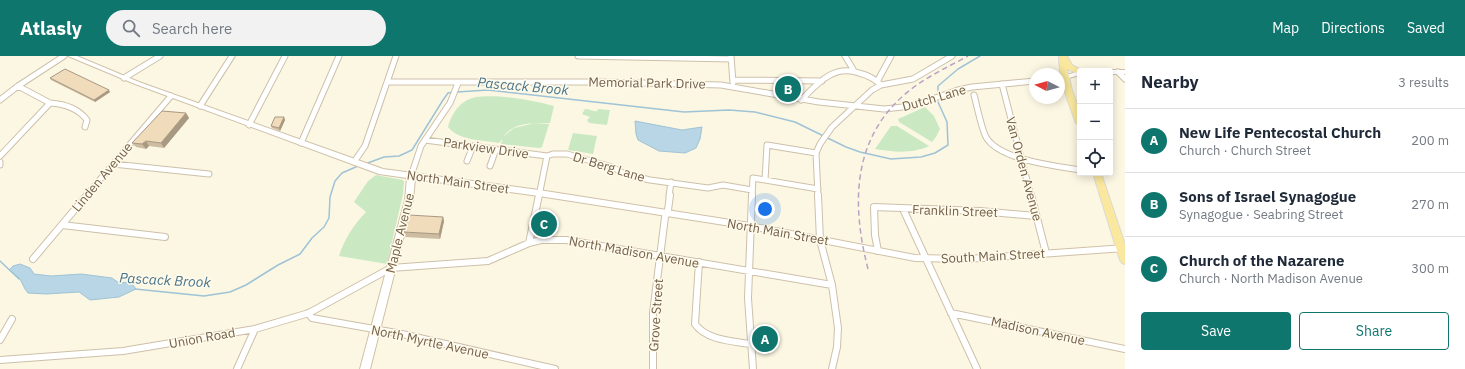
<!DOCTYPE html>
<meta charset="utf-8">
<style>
body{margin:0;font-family:"IBM Plex Sans",sans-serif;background:#f2f2f3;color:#1f2937}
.controls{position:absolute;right:12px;top:12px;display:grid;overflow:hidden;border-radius:4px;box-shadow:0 2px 10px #0003}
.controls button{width:36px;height:36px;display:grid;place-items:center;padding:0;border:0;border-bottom:1px solid #e0e1e3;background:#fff;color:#1f2937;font:20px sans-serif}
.compass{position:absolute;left:1029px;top:12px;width:36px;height:36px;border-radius:50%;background:#fff;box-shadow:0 2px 10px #0003;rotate:276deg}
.you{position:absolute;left:765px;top:153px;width:14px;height:14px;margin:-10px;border:3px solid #fff;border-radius:50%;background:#1a73e8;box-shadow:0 0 0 6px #1a73e833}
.badge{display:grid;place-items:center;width:26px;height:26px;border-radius:50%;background:#0f766e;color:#fff;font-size:13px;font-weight:700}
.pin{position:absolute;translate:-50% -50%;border:2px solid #fff;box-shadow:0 1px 4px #0006}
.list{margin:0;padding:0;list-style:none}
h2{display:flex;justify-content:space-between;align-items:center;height:52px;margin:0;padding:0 16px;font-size:17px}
h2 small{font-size:13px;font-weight:400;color:#747a83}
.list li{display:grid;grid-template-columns:26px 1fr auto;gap:12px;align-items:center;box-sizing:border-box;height:64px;padding:0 16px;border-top:1px solid #e0e1e3}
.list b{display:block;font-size:15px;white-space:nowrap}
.list p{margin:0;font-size:13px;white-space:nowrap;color:#747a83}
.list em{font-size:13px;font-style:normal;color:#747a83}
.actions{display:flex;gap:8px;padding:12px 16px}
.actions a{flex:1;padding:9px 0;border:1px solid #0f766e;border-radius:4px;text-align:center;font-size:14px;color:#0f766e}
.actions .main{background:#0f766e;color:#fff}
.icon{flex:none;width:22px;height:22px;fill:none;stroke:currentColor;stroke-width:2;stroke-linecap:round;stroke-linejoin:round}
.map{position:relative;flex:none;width:1125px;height:313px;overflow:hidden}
header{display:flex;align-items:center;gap:24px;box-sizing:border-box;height:56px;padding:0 20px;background:#0f766e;color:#fff}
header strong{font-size:19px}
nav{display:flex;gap:22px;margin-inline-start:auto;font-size:14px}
.search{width:280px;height:36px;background:#f2f2f3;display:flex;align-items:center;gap:10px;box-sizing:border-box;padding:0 14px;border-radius:22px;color:#747a83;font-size:15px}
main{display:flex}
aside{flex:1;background:#fff}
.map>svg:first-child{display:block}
.green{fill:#cae9c2}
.water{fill:#b8d6e5;stroke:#9fc3d6}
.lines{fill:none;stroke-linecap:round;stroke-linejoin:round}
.stream{stroke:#9fc3d6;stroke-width:1.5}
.street-far1-casing{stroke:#cdc0aa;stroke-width:7}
.street-casing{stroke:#cdc0aa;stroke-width:8}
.secondary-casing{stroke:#d0c1a8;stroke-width:2}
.primary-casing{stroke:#ddd9d4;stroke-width:2}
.street-far1{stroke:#fff;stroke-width:5}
.street{stroke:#fff;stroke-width:6}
.secondary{fill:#fff;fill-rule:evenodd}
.primary{fill:#f9e89d;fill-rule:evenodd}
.rail{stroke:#bba2c5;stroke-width:1.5;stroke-dasharray:5.5 3.5;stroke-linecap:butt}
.wall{fill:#cebca1}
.shaded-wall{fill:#a89983}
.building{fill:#f0dbbb;stroke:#a89983}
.labels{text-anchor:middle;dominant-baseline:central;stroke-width:3;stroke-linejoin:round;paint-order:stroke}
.street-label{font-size:13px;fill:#73604a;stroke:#fffae9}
.water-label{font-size:14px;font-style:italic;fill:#47748d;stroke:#fffae9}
</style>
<header>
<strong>Atlasly</strong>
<div class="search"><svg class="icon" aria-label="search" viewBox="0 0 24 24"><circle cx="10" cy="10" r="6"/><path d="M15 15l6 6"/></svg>Search here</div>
<nav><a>Map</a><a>Directions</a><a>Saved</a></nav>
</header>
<main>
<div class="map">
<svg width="1125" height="313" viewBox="0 0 1125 313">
<rect width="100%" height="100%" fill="#fcf7e3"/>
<path class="green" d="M476,41C499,38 531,44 554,50L550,67C534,67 514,66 504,80L514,72L535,67L549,68L542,91L539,92L501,88L503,83L499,87C483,84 459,85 448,71C452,56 461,44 476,41Z
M925,51L934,60L940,73L936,81L932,86L899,66L898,63Z
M585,53C590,53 593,56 597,55L598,53L610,54L607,69L589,67L587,64L590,61L582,58Z
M891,70H897L929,90C912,98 893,96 875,93Z
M573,77L597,80L593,98L568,94Z
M376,119L403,124L404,126L403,138L387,208L339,200C344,184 354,168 366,156L354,146L368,125Z"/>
<path class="water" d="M635,65L682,74L702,71L700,83L696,92L685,97L659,95L638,84L636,78Z
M20,208L30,212L34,218L51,220L81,218L112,222L119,227L128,226L133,229L136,233L119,241L90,244L79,236L46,238L28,237L25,233L20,223L9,214L13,210Z"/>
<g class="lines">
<path class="stream" d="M457,36L488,34L684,56L729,54L755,56L795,66L846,91L860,96L891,103L921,101L935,97L948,89L947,66L938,46
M938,36V30L958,13L980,0
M365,108L384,101L399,100L412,94L443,44L448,37L453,36
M0,205L19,223
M135,233L204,240L230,236L246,229L278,209L300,198L312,182L324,171L329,162L330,141L335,125L342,117L358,110"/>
<defs>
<path id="street-far1" d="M578,0L731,3
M731,0L733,27
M845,0L853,13
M1118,16L1125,23
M124,22L160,0
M733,24L822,25
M878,24L891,0
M388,26H601L721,29L819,46L884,53L912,50L958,34L972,31L1035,25
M1002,28L1031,140
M974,39C977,50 981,71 986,81C999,104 1056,110 1080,114
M0,44L18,30L64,0
M801,44C818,27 834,8 859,17C867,19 875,23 881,29
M50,47C65,48 78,52 87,64L85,71
M200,50L232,0
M249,69L285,0
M425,84L547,100
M301,87L339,0
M0,100L50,47L18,30
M547,100L553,98H567L612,111L625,118L650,124L708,132L723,129L752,134
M467,105L473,90
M0,106V109
M354,106L365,90L396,0
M113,108L209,118
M490,110L496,93
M411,120L421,90L450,47L458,27
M765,124L767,89L816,97
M86,140L171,40
M539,140L547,100
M669,140L671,126
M752,140L753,122L818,133
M818,140L816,97L820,88L832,71L872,34L881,29L913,23L952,0"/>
<path id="street" d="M752,139L748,242L753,313
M818,139L820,184L832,229L838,272L837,291L832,313
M1031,139L1046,197
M903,153L977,313
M62,169L165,181
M529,187L539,139
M878,195L875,179L874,151L980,155L1036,160
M33,203L87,139
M699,206L695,268C706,284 732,285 750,288
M308,257L312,262L402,278L555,313
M951,257L1125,293
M0,284L12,263
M0,304L123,295L255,273L309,257L391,212L488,205L529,187L541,184H566L832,229
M237,313L255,273
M653,313V257L665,161L668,154L670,139"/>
<path id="secondary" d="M68,0H77L139,26L383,113L539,134L750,167L915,199L968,200L1125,189V195L968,206L915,205L750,173L539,140L415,123L413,144L370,313H360L405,144L407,122L379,118L135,28Z
M1110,14H1125V18H1110V15H1107Z
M1080,15V19L1065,23L1062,21L1063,20Z"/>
<path id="primary" d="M1059,0H1067L1072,9L1083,15H1080V18L1067,13L1072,34L1080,56V70L1076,67C1068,45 1059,24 1059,0Z
M1093,117H1101L1125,189V208L1122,207L1120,204Z"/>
</defs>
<use href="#street-far1" class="street-far1-casing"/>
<use href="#street" class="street-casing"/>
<use href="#secondary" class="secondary-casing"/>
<use href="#primary" class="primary-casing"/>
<use href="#street-far1" class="street-far1"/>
<use href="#street" class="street"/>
<use href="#secondary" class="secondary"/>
<use href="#primary" class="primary"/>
<path class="rail" d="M868,213C851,147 852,80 910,34C928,20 948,11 968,0"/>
</g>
<path class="wall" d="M50,22L110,36L95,46L51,24Z
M186,57L189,62L164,92L149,90L146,93L136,91L132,87Z
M284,61L285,64L280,75L272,72L271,70Z
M443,161L444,165L440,183L405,181L404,176Z"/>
<path class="shaded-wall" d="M109,34L110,36L95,46L94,44Z
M186,57L189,62L164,92L161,87Z
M284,61L285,64L280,75L279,72Z
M146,85L149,90L146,93L142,88Z
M443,161L444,165L440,183L439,178Z"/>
<path class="building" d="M65,13L109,34L94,44L50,22Z
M162,55L186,57L161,87L146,85L142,88L132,87Z
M275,61H284L279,72L271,70Z
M409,159L443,161L439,178L404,176Z"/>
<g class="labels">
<g class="street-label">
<text transform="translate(647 27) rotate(1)">Memorial Park Drive</text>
<text transform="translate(934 42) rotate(-16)">Dutch Lane</text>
<text transform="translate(486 92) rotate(8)">Parkview Drive</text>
<text transform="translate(609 111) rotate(17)">Dr Berg Lane</text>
<text transform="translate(1024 113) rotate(75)">Van Orden Avenue</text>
<text transform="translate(102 121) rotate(-50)">Linden Avenue</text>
<text transform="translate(458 126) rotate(8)">North Main Street</text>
<text transform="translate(955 155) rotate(2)">Franklin Street</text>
<text transform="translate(778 176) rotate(10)">North Main Street</text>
<text transform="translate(400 177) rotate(-76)">Maple Avenue</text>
<text transform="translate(634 196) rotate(10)">North Madison Avenue</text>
<text transform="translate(993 200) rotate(-3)">South Main Street</text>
<text transform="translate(656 259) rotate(-86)">Grove Street</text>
<text transform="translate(1038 275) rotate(12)">Madison Avenue</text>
<text transform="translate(202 282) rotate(-10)">Union Road</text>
<text transform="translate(430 286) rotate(12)">North Myrtle Avenue</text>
</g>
<g class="water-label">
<text transform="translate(523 30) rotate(5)">Pascack Brook</text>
<text transform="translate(165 224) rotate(3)">Pascack Brook</text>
</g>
</g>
</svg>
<div class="controls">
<button>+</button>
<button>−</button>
<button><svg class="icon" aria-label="locate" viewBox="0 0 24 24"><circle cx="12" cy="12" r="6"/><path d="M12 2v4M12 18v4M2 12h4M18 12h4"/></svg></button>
</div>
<svg class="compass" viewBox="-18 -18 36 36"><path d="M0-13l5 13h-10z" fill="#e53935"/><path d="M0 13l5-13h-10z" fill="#747a83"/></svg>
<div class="you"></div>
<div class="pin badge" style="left:765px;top:283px">A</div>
<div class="pin badge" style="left:788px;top:33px">B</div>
<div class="pin badge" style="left:544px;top:168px">C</div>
</div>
<aside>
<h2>Nearby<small>3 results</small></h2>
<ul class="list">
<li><span class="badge">A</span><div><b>New Life Pentecostal Church</b><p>Church · Church Street</p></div><em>200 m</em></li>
<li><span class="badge">B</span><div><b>Sons of Israel Synagogue</b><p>Synagogue · Seabring Street</p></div><em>270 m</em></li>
<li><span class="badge">C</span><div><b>Church of the Nazarene</b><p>Church · North Madison Avenue</p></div><em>300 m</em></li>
</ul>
<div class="actions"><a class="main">Save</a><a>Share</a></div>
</aside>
</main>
